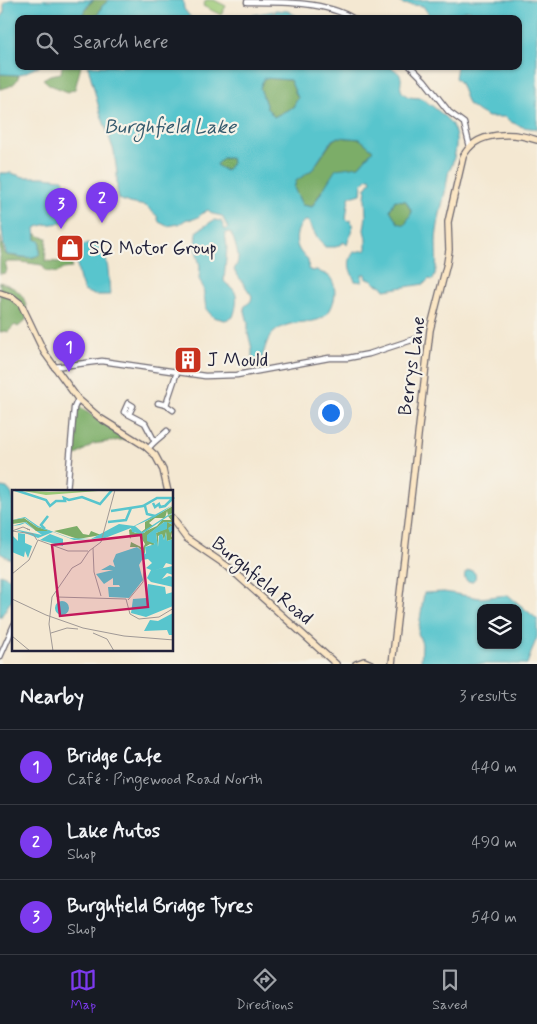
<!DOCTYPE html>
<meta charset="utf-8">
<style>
body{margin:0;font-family:Mynerve,sans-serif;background:#242831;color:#f1f3f6}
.controls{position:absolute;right:15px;bottom:15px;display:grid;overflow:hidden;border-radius:10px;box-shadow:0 1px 4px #0004}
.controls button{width:45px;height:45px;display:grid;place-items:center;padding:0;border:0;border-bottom:1px solid #363941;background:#171b24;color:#f1f3f6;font:25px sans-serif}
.you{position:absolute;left:330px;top:412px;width:18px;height:18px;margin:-12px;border:4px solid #fff;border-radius:50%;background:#1a73e8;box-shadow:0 0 0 8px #1a73e833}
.badge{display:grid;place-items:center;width:32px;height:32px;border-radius:50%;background:#7c3aed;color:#fff;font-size:16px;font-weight:700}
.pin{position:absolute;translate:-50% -41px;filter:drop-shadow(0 1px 2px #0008)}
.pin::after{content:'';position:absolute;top:26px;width:18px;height:15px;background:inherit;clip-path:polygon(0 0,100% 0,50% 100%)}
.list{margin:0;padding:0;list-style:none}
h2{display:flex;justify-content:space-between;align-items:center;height:65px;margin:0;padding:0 20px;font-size:21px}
h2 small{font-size:16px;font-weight:400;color:#9ea1a6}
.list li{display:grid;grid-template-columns:32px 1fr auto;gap:15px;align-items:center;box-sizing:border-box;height:75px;padding:0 20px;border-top:1px solid #363941}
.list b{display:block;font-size:19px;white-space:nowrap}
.list p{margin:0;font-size:16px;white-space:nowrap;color:#9ea1a6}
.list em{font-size:16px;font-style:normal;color:#9ea1a6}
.icon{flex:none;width:28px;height:28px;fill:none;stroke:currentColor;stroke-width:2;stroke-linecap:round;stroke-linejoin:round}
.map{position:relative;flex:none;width:537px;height:664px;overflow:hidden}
.search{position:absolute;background:#171b24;box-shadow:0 1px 4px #0004;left:15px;right:15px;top:15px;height:55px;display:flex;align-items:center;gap:12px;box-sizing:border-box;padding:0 18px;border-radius:10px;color:#9ea1a6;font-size:19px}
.sheet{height:290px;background:#171b24}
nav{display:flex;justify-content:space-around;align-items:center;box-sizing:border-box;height:70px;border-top:1px solid #363941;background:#171b24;font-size:14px;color:#9ea1a6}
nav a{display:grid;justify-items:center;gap:2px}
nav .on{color:#7c3aed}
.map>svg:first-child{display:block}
.green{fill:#9bc977;stroke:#5e7659}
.forest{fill:#7cad68;stroke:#4f6852}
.water{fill:#58c5cd;stroke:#3d7484;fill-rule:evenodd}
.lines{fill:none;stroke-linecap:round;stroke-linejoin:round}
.street-casing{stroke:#6c6770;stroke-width:7}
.secondary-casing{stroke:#6c6770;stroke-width:8}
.street{stroke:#fff;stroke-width:4.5}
.secondary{stroke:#fbe6c4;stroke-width:5.5}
.labels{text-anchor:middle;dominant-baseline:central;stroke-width:4.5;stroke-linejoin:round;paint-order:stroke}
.poi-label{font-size:19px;fill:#22223b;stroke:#f7f3e8;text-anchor:start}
.street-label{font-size:19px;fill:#22223b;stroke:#f7f3e8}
.water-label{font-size:20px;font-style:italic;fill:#355b6e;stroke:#f7f3e8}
.inset-river{fill:none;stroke:#58c5cd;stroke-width:2.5}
.inset-road{fill:none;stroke:#a09996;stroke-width:1}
.view{fill:#c2185b;fill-opacity:0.15;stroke:#c2185b;stroke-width:2.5}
.inset-edge{fill:none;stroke:#22223b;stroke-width:2.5}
</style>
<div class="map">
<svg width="537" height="664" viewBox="0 0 537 664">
<rect width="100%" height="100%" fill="#f7f3e8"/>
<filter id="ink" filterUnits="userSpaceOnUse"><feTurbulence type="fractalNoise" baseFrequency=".02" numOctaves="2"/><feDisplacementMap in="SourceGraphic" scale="10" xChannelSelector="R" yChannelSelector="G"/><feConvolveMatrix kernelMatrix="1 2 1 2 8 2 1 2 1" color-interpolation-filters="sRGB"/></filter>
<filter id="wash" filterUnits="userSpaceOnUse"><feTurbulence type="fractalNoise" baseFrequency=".0096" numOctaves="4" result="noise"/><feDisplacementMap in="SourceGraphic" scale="20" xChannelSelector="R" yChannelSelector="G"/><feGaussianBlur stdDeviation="1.12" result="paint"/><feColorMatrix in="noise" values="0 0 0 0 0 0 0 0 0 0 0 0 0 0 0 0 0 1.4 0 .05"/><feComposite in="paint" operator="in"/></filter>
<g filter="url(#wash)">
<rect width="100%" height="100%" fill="#f4e8d2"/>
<path class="green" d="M206,0H214L226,6L221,15L203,6Z"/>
<path class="forest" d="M94,0H109L102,6L96,19H81L90,3Z
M62,66H81L75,89L68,92L50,85L43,79L50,75L61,73Z
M0,74L19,75C16,85 10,87 0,89Z
M264,78L290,80L298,98L293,107L274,117L267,108L260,88Z
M338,137L360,139L373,150L359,166L322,190L312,207L302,205L294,188L296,181L313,169L333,140Z
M222,158H231L232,163L226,171L216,165Z
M395,200L406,201L412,213L405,226L398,223L390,210Z
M35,233L42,237L47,238L45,261L72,263V268L63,269L57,273L46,271L42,265L21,262H5L7,270L5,273L0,274V237L4,252L7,255C17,256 31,261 40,254V241L36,240Z
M0,282C20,289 29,298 26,320L18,327L15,325L8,332L6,331L0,332Z
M80,406L84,410L127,439L93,444L74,457L76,412Z"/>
<path class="water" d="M10,0H94L89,3L80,19H19V66H40L19,75L0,74V20L4,13V3Z
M109,0H183L184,9L192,19H96L102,6Z
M395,0H537V129L523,127L511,122L505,117H488L479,112L468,104L460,83L455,78L457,66H518V19H468L471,14V11L467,10L445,19H432L423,6L403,4Z
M275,10L288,11L302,19H272L275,17Z
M273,11V17L269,19H234Z
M88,66H388C411,77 395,83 403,93C409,99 415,97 420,98C426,100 450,120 452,125C459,139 456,150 452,165C451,169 448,171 448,175C446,194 439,212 437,231C434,248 440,263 433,280L429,279L424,284L385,290L382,286L376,284L371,279H366L365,274H362V282L355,281C350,270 346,263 354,252L366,250V239L364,230L366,216L365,198L366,188L371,181L370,178H368L362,184L361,194L354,196H350C348,200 347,213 346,219L348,221L351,220C355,236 350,232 347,245L344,242L336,247H325L316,236L308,221H304C295,230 293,245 303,255C306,258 307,256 308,261C309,263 308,267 308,269L312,271L317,270C320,273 324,273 327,275C335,279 336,293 334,300C325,333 300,314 277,330C265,338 266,349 261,360L252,361V349L248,333V323L244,307L251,301L252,296L234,270C236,266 238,263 238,259C239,255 233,235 230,232L225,233L227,247L224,281C226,284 230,286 233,289C239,296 236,309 233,317L225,320L213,317L206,309L203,287L199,279L200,266L196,250L197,231L214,220L221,221L225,230L228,228L222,216L213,214L208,210C199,214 198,221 187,219L179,224L167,226L159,222L157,216L146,206L129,203L119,199L117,190V173L114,151L100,112ZM264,78L290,80L298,98L293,107L274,117L267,108L260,88ZM338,137L360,139L373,150L359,166L336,169L312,207L302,205L294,188L296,181L313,169L332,140ZM222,158H231L232,163L226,171L216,165ZM395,200L406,201L412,212L405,225L398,223L390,210Z
M0,173H11L24,177H43L63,179L69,193L71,215C63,228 48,221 35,228L36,240L40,241V254C31,261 17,255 7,255C0,242 0,191 0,173Z
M87,244H98C110,258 108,277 110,294L108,295H94L84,291C78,277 75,261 78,246Z
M2,487L7,488L12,494L14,506V561L0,553V488Z
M464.5 576a5.5 5.5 0 1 1 11 0a5.5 5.5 0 1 1-11 0Z
M0,574L14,580V596L0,618Z
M444,592L480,598L508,595L537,619V637L527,664H421L422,644L418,633L424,593ZM481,608H518V645H481Z"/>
</g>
<g filter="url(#ink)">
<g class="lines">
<defs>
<path id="street" d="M247,2C280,2 325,1 354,19
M410,66L424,80L449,112L464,123L470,147
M54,367L102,361L205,376L237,375L329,358H348L369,354L418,338
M158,403L166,405L177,372
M166,405L173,410
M129,414L133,406L128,403L124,412L145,423L154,440
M148,449C154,441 160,438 167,431
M67,492L74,408L78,399
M0,657L14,625"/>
<path id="secondary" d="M0,293L12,297L21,304L44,352L78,399L100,418L145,446L155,455L163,470L168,492
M172,519L186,538L227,566L336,664
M356,664L364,661L371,664
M392,664L430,330L447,263L449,250L448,222L463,157C475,130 514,132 537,140"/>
</defs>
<use href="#street" class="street-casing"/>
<use href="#secondary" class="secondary-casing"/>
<use href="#street" class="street"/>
<use href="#secondary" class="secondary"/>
</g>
</g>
<defs>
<symbol id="shop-square" viewBox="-11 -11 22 22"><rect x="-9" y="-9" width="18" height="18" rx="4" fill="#c8321e" stroke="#f7f3e8"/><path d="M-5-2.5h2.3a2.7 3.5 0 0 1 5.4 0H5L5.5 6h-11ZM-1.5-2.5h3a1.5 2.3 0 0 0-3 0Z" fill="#fff"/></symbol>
<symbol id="building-square" viewBox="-11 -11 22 22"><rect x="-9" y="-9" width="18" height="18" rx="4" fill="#c8321e" stroke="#f7f3e8"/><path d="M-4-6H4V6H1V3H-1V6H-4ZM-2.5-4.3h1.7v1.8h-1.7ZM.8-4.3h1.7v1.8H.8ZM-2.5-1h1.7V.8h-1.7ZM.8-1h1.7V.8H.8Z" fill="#fff"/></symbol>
</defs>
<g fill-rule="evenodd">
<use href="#shop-square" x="54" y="232" width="32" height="32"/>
<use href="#building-square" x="172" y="344" width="32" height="32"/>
</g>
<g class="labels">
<g class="poi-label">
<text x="89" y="248">SQ Motor Group</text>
<text x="207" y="360">J Mould</text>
</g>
<g class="street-label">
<text transform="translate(412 366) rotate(-82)">Berrys Lane</text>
<text transform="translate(262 581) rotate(40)">Burghfield Road</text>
</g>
<g class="water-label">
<text x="170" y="127">Burghfield Lake</text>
</g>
</g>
<g transform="translate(12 490)">
<rect width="161" height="161" fill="#f4e8d2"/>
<path d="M6,0L37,2L99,0L34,5Z" fill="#9bc977"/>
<path d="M161,16V23L156,25L155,21L153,28H143L137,33L141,36L134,41L145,36L150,30H159L156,26L161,24V33L152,32L137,44L135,51H141L143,56L138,54L133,57V64L126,57H118L119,52L131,58L133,54L128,46L120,45L118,49L117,40L119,39L123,43H132L134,41L128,43L133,39V32ZM12,28L25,37L38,41H24L14,32L0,34V30ZM155,32L161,35L157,38L158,42L161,39L159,46L161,49L155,51L154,42L152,50L150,44L146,46V58L144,43L155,38ZM65,36L71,44L77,45L79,41L89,45L66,49L42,41Z" fill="#7cad68"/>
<path d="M161,15L143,27L123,36L130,42L156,25L161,23L130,44L120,42L119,38L93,48L62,50L41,42L26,48L2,39L30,45L13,33L8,35L0,36L14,32L24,41H37L25,37L13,28L0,30L13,27L26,36L58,48L79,49L107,34L122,36ZM152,32H161V39L158,43L156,38L161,35L155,32V39L144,43L146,57L147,45L150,44L152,50L154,42L155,51L161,49V75L154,73L151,78L142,80L161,76V85L155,83L150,89L157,86L161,87V97L139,92L135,88L139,80L134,78L140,73L136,69L130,70L127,75L131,90L117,108L97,107L96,97H108L107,95H101V88L92,94L84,84L101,80H89L98,75L103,77L101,71L104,64L125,57L134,64L133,57L143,54L135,51V45ZM6,43L13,44V53L20,56L16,68L13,61L12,67L0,62V45L6,51ZM38,44L51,49V56L28,50ZM136,94L153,97L154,104L161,102V116L134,127L119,123L121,109L134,108ZM43 118a7 7 0 1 1 14 0a7 7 0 1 1-14 0ZM161,123V145H157L155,140L132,141L138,130L146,131Z" fill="#58c5cd"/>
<path class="inset-river" d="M3,0L34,10L38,16L44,11H53L52,8L57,10L70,7L88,14L100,0M141,13L143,17L147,14L148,17L153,16L162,7M133,16L135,24L143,26M99,21L131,16L145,8H162M96,32L114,30L119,18M33,39L29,35L36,26"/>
<path class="inset-road" d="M15,39L18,40L11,37L0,41L21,44L25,50M81,58L82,82L89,106M0,84L17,70L26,50L56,61H76M44,101L45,107L114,109L118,124L127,129L147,127L162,118M0,109L34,125L71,138L112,146L162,150M116,110L131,92L132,78M39,143L55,138L66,139M81,143L95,149L102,161M0,146L18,161M41,161L37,134L40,107L60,78L69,73L77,61L89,52L103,0"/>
<path class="view" d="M129,45L136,117L48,126L40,55Z"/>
<rect width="161" height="161" class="inset-edge"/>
</g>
</svg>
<div class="controls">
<button><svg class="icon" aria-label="layers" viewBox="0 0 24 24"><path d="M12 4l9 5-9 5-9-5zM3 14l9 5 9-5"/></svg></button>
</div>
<div class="you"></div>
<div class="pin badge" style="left:69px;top:372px">1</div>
<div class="pin badge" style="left:102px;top:223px">2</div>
<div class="pin badge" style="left:61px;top:229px">3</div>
<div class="search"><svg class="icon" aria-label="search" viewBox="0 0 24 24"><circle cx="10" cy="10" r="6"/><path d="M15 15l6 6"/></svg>Search here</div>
</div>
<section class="sheet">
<h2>Nearby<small>3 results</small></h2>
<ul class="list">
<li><span class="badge">1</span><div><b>Bridge Cafe</b><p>Café · Pingewood Road North</p></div><em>440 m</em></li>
<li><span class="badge">2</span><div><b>Lake Autos</b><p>Shop</p></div><em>490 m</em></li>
<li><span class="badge">3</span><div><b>Burghfield Bridge Tyres</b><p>Shop</p></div><em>540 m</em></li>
</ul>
</section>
<nav>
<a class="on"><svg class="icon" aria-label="map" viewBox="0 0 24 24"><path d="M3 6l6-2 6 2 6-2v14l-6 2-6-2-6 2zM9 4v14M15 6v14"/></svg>Map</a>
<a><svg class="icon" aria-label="directions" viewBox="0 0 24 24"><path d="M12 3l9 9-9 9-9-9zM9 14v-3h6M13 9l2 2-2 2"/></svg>Directions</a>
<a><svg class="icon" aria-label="saved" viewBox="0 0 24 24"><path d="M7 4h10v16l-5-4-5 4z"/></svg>Saved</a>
</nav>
